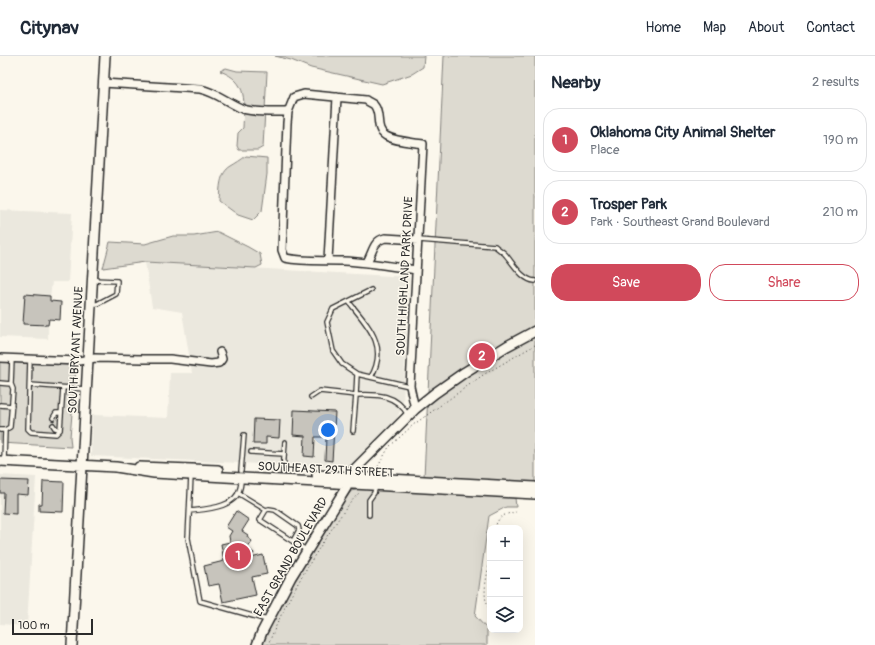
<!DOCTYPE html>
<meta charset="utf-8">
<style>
body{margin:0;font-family:Pangolin,sans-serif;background:#f2f2f3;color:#1f2937}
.controls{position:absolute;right:12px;bottom:12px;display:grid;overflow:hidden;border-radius:8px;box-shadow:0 4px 16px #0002}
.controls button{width:36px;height:36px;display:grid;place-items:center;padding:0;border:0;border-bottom:1px solid #e0e1e3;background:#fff;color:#1f2937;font:20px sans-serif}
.scale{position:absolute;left:12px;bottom:10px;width:81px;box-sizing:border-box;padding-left:4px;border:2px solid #2b2b2b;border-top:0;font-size:11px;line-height:14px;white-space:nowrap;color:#2b2b2b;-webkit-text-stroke:3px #fbf7ec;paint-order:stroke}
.you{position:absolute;left:328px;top:374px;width:14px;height:14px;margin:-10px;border:3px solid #fff;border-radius:50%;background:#1a73e8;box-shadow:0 0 0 6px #1a73e833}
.badge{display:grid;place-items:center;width:26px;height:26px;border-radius:50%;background:#d1495b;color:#fff;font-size:13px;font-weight:700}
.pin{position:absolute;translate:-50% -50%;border:2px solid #fff;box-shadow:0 1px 4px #0006}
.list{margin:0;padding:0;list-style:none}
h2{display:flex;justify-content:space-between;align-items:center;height:52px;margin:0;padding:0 16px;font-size:17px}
h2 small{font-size:13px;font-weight:400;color:#747a83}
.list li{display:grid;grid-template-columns:26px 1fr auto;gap:12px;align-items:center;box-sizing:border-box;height:64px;margin:0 8px 8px;padding:0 8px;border:1px solid #e0e1e3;border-radius:16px}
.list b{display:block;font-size:15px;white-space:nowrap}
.list p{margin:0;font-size:13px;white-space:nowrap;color:#747a83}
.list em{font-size:13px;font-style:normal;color:#747a83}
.actions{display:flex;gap:8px;padding:12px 16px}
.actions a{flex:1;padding:9px 0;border:1px solid #d1495b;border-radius:16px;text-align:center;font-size:14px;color:#d1495b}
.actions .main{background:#d1495b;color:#fff}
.icon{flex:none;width:22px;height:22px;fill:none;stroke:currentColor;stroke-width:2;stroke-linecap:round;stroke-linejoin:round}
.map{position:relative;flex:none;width:535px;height:589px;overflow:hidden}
header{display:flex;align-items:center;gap:24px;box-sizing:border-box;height:56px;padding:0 20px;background:#fff;border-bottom:1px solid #e0e1e3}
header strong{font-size:19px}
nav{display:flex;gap:22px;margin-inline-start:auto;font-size:14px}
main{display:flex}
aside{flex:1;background:#fff}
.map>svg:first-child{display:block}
.built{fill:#ebe8de}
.green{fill:#dddad0;stroke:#84827e}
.building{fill:#c7c4bc;stroke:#2b2b2b}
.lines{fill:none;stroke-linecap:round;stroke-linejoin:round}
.lane-casing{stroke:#2b2b2b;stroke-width:6}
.street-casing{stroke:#2b2b2b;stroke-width:10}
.secondary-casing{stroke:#2b2b2b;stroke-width:12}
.path{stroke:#2b2b2b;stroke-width:1;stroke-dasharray:1 3;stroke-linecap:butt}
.lane{stroke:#fbf7ec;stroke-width:3.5}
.street{stroke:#fbf7ec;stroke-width:7}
.secondary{stroke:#fbf7ec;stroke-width:9}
.labels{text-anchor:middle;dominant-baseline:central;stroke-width:3;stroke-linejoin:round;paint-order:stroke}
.street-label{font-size:12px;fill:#2b2b2b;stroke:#fbf7ec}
</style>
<header>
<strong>Citynav</strong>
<nav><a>Home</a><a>Map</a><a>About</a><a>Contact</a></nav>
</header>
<main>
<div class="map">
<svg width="535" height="589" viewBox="0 0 535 589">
<rect width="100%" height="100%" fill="#fbf7ec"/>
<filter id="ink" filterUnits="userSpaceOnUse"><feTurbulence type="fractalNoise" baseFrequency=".025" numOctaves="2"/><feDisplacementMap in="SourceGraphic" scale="8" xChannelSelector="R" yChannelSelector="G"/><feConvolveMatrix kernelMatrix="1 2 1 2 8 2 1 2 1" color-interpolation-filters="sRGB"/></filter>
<g filter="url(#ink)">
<path class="built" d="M0,154L72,157L68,226H52L50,240L25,239L23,268L48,269V283L0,281Z
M145,206L409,221L403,348L397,362L386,376L348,412L91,400L92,359L168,362L170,317H192L182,256L152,251Z
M0,419L36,421L27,570L0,568Z"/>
<path class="green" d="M275,0H424L423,11L412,18L382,28L311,12L291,4Z
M444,0H535V427L424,421Z
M226,12L237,15L267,16L263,91L258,94H239L237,90L238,77L243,72C244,46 249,26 220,15Z
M246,100L267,102V118L262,155L253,164L238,159L219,145C220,133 219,117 231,110C236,107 241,104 246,100Z
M218,176L248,191L260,198L262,209L256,212L145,206L103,212L110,186L145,188L173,180H194Z
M0,306L72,309L76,311L70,381L71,391L0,387Z
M365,432L515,442L516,451H506L489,460L475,560L487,573V589H262L282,542L329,466L351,435Z"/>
<path class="building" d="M25,238L50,240V245L61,246L60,264L49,263L48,269L23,268Z
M294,354L335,356L332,405L325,404L326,381H315L314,401L304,400L305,380L293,379Z
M254,363L280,364L279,382L266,381V388H253Z
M0,424L29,425L28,439L16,438V458L3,457L4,437H0Z
M43,425L64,426L63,456L39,455V448H42Z
M236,455L249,464L242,475L248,479L247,481L252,485L247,492L254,497L251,502L263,499L267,518L252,521L256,539L223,546L219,528L208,530L204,510L224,505L221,488L230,486L229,480L232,475L226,471Z"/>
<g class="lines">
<defs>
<path id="lane" d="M419,184L495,190C498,193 502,195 505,198C513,207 522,224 535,225
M349,246C368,270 389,290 371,321
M92,248H97L116,238L117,225L93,224
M30,303L28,373L31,376L56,378L60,374L63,332
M357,318L342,308L333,295L327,266L333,253L371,234
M0,327L11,328L13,333L10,371L5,374H0
M11,328L12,303
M30,329L85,333
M311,341L320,335L356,339L353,375
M0,349L12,350
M408,359C396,338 377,338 356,339L357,318L409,330
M53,362L56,357H61
M53,369L55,372L60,374
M251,396L284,398
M4,404L5,374
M241,415L244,379
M283,417L285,386
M191,420L188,482L200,545L267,564
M238,437L266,454L260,464L306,494
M266,454L269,453L275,454L298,470L299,474L293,485
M190,455C206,453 236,452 240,432C241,429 241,426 241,422
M369,459V444L374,437L376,430"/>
<path id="street" d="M103,27L200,33C216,36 228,47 243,53C256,57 273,56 288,56
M328,204L337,41
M367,206C373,196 373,185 385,182L418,184
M0,302L79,305L95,302L143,303H170L211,308L219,307L222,303L220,296
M415,353L410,330L423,88C412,86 397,86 386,80C374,73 382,58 374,49C372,47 368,46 366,44L304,38L294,41L288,56L287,67L282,194L285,202C304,206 324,204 343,205C368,206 392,210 416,214"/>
<path id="secondary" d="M0,405L116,411L154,417L535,438
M139,411L218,414
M317,419L535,431
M72,589L105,0
M257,589L262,576L291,521L346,432L352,416L415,353L435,337L465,316L507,290L535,275"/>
</defs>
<use href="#lane" class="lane-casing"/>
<use href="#street" class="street-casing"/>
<use href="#secondary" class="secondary-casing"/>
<path class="path" d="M376,414L389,391L413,369L483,319L535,289
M495,472C498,460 505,458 516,456
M490,503C488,518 480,541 490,553
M268,589C283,551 303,517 325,483C336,467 346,450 360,436"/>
<use href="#lane" class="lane"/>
<use href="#street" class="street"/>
<use href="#secondary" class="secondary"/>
</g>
</g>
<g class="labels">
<g class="street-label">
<text transform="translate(405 220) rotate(-87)">SOUTH HIGHLAND PARK DRIVE</text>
<text transform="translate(76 294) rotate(-87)">SOUTH BRYANT AVENUE</text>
<text transform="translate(326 414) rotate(3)">SOUTHEAST 29TH STREET</text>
<text transform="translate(291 501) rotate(-60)">EAST GRAND BOULEVARD</text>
</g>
</g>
</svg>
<div class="controls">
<button>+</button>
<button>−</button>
<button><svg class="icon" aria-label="layers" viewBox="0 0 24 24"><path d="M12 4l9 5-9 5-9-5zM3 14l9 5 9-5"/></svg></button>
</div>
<div class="scale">100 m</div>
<div class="you"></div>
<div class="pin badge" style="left:238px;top:500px">1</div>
<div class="pin badge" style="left:482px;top:300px">2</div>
</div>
<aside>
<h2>Nearby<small>2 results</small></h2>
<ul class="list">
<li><span class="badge">1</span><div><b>Oklahoma City Animal Shelter</b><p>Place</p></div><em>190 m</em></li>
<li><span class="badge">2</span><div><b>Trosper Park</b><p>Park · Southeast Grand Boulevard</p></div><em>210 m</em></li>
</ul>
<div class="actions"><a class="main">Save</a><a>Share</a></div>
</aside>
</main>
